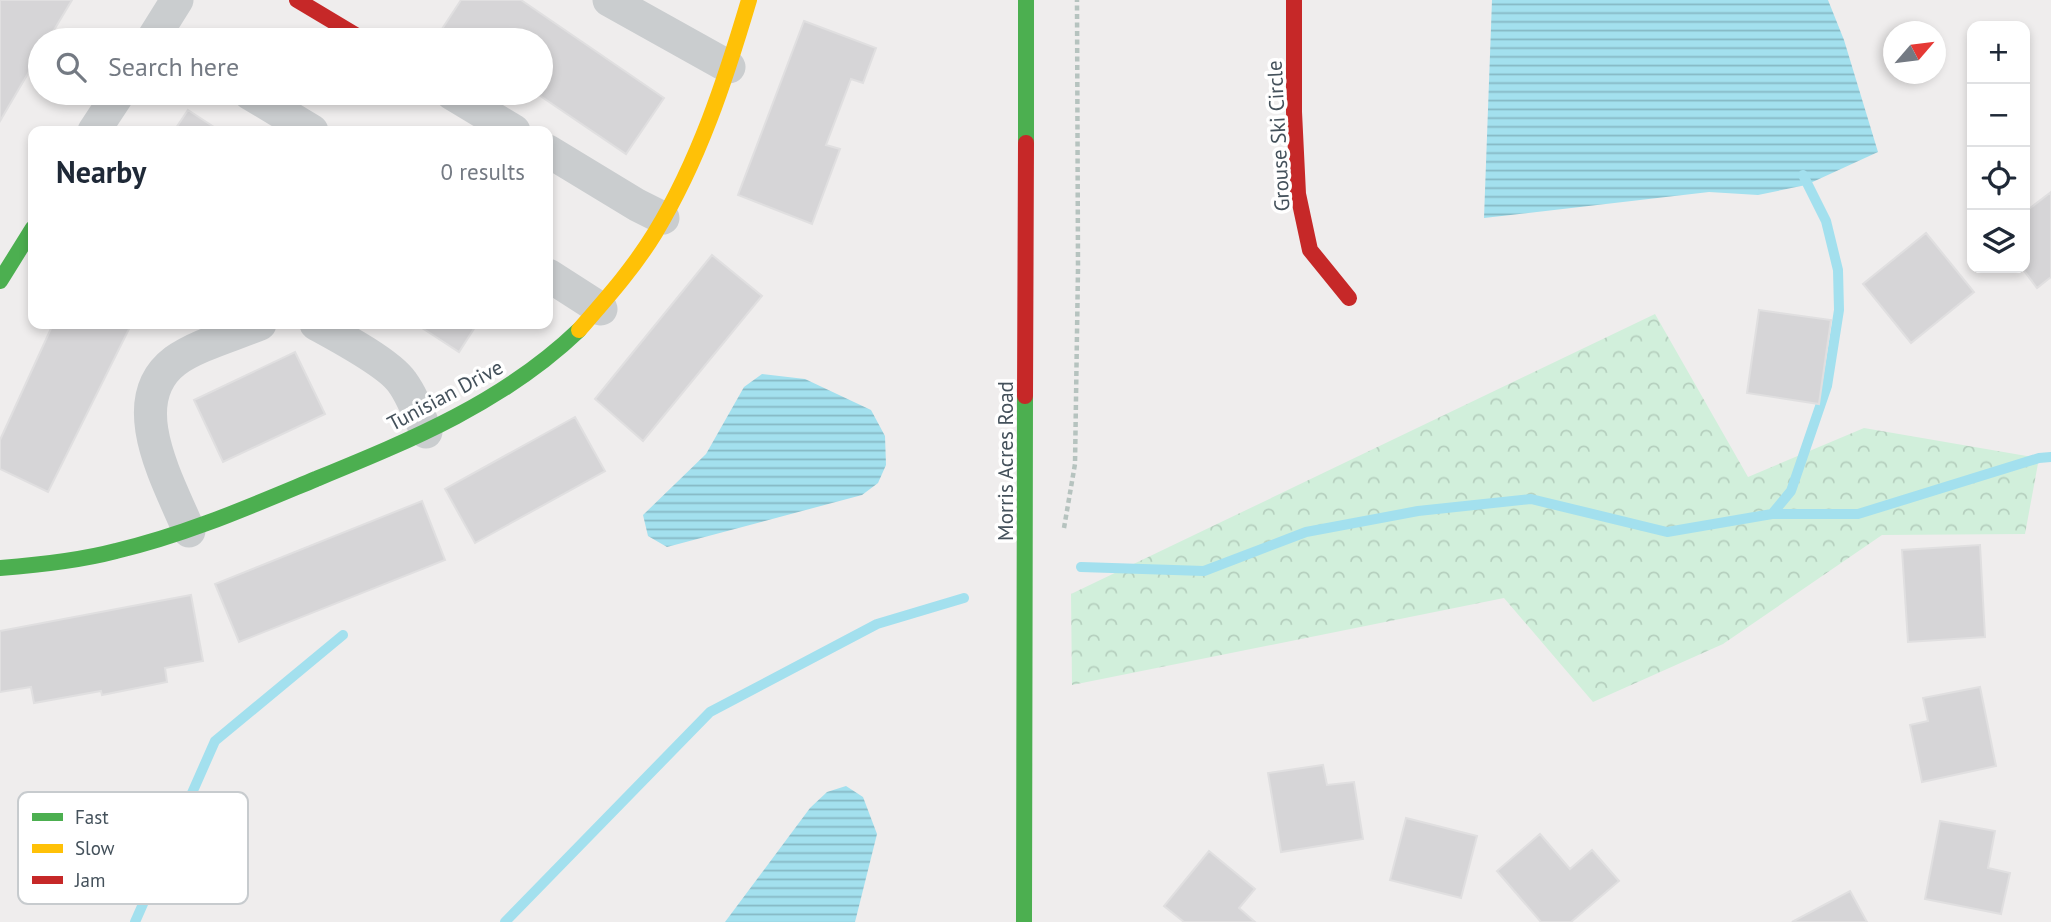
<!DOCTYPE html>
<meta charset="utf-8">
<style>
body{margin:0;font-family:"PT Sans",sans-serif;background:#f6f6f7;color:#1f2937}
.controls{position:absolute;right:21px;top:21px;display:grid;overflow:hidden;border-radius:14px;box-shadow:0 4px 10px #0003}
.controls button{width:63px;height:63px;display:grid;place-items:center;padding:0;border:0;border-bottom:2px solid #e0e1e3;background:#fff;color:#1f2937;font:35px sans-serif}
.compass{position:absolute;left:1883px;top:21px;width:63px;height:63px;border-radius:50%;background:#fff;box-shadow:0 4px 10px #0003;rotate:62deg}
.list{margin:0;padding:0;list-style:none}
h2{display:flex;justify-content:space-between;align-items:center;height:91px;margin:0;padding:0 28px;font-size:30px}
h2 small{font-size:23px;font-weight:400;color:#747a83}
.icon{flex:none;width:38px;height:38px;fill:none;stroke:currentColor;stroke-width:2;stroke-linecap:round;stroke-linejoin:round}
.map{position:relative;flex:none;width:2051px;height:922px;overflow:hidden}
.search{position:absolute;background:#fff;box-shadow:0 4px 10px #0003;left:28px;top:28px;width:525px;height:77px;display:flex;align-items:center;gap:18px;box-sizing:border-box;padding:0 24px;border-radius:38px;color:#747a83;font-size:26px}
.panel{position:absolute;background:#fff;box-shadow:0 4px 10px #0003;left:28px;top:126px;width:525px;height:203px;border-radius:14px}
.map>svg:first-child{display:block}
.park{fill:url(#park-crowns)}
.water{fill:url(#water-rules)}
.lines{fill:none;stroke-linecap:round;stroke-linejoin:round}
.stream{stroke:#a3e0ee;stroke-width:10}
.building{fill:#d6d5d7;stroke:#e0dfe0;stroke-width:2}
.path{stroke:#b6c3bf;stroke-width:4.5;stroke-dasharray:5 3.5;stroke-linecap:butt}
.street{stroke:#cacdcf;stroke-width:33}
.fast{stroke:#4caf50;stroke-width:16}
.slow{stroke:#ffc107;stroke-width:16}
.jam{stroke:#c62828;stroke-width:16}
.labels{text-anchor:middle;dominant-baseline:central;stroke-width:7;stroke-linejoin:round;paint-order:stroke}
.street-label{font-size:21px;fill:#44515b;stroke:#fff}
.key{fill:#fff;stroke:#c7cbce;stroke-width:2}
.key-label{font-size:19px;fill:#44515b}
</style>
<div class="map">
<svg width="2051" height="922" viewBox="0 0 2051 922">
<defs>
<pattern id="park-crowns" width="20" height="18" patternUnits="userSpaceOnUse" patternTransform="scale(1.75)"><rect width="20" height="18" fill="#d1efdb"/><path d="M2 6a3 3 0 1 1 6 0M12 15a3 3 0 1 1 6 0" fill="none" stroke="#b5cfbe"/></pattern>
<pattern id="water-rules" width="6" height="5" patternUnits="userSpaceOnUse" patternTransform="scale(1.75)"><rect width="6" height="5" fill="#a3e0ee"/><path d="M0 2.5h6" fill="none" stroke="#86b8c4"/></pattern>
</defs>
<rect width="100%" height="100%" fill="#efeded"/>
<path class="park" d="M1655,314L1748,477L1864,428L2039,458L2025,534L1882,535L1723,644L1593,702L1504,598L1072,685L1071,594Z"/>
<path class="water" d="M1492,0H1828L1844,40L1878,152L1806,185L1758,195L1709,192L1484,218Z
M762,374L805,379L871,410L885,436L886,465L878,483L862,495L667,547L648,536L643,515L706,454L744,387Z
M846,786L863,797L877,834L855,922H725L810,808L827,792Z"/>
<g class="lines">
<path class="stream" d="M1772,514L1791,491L1827,386L1839,310L1838,270L1826,221L1803,175
M1081,567L1204,571L1306,532L1418,511L1531,499L1667,532L1772,514H1858L2039,458L2051,457
M135,922L215,741L343,635
M505,922L710,712L877,624L964,598"/>
</g>
<path class="building" d="M0,0H72L48,40H40V53L0,121Z
M461,0H521L664,98L626,154L536,93H541V40H459L442,29Z
M804,21L876,48L863,83L851,79L826,145L840,149L812,224L738,195Z
M188,110L220,131H174Z
M2051,192V277L2037,288L2022,268H2025V212Z
M1926,233L1974,292L1911,343L1863,284Z
M712,255L762,296L643,441L595,399Z
M1759,310L1831,320L1819,404L1747,393Z
M53,324H125L130,327L48,492L0,469V440Z
M416,324H477L459,352Z
M295,352L325,414L223,462L194,400Z
M575,417L605,471L475,543L445,489Z
M422,501L445,560L239,642L215,584Z
M1980,545L1985,637L1908,642L1902,550Z
M191,595L203,661L165,668L167,682L102,695L101,691L34,703L31,687L0,692V631Z
M1980,687L1996,766L1922,782L1910,725L1928,721L1923,698Z
M1323,765L1327,785L1354,782L1363,839L1281,852L1268,773Z
M1406,818L1477,836L1461,898L1390,880Z
M1940,821L1995,831L1988,868L2010,873L2001,914L1925,899Z
M1540,834L1570,869L1592,850L1619,881L1571,922H1541L1497,871Z
M1209,851L1255,889L1239,908L1255,922H1184L1164,906Z
M1850,891L1867,922H1792Z"/>
<g class="lines">
<path class="path" d="M1064,528L1075,464L1078,268L1077,0"/>
<path class="street" d="M609,0L729,67
M152,40L177,0
M249,93L312,131
M451,93L514,131
M94,131L119,93
M548,151L637,205L663,218
M548,275L601,309
M316,324C338,336 389,363 402,382C413,397 419,415 426,432
M189,531C170,484 121,402 175,361C197,345 234,335 260,324"/>
<path class="fast" d="M1026,143V0
M0,281L33,228
M0,568C39,565 78,561 116,551C185,535 251,506 316,479C411,440 504,402 579,330
M1024,922L1025,396"/>
<path class="slow" d="M579,330C606,299 633,269 655,233C699,160 725,81 749,0"/>
<path class="jam" d="M297,0L364,40
M1294,0V112L1298,194L1310,250L1349,298
M1025,396L1026,143"/>
</g>
<g class="labels">
<g class="street-label">
<text transform="translate(1278 136) rotate(-93)">Grouse Ski Circle</text>
<text transform="translate(445 395) rotate(-28)">Tunisian Drive</text>
<text transform="translate(1005 461) rotate(-90)">Morris Acres Road</text>
</g>
</g>
<rect x="18" y="792" width="230" height="112" rx="10" class="key"/>
<rect x="32" y="813" width="31" height="8" fill="#4caf50"/>
<rect x="32" y="844" width="31" height="9" fill="#ffc107"/>
<rect x="32" y="876" width="31" height="8" fill="#c62828"/>
<g class="key-label">
<text x="75" y="824">Fast</text>
<text x="75" y="855">Slow</text>
<text x="75" y="887">Jam</text>
</g>
</svg>
<div class="controls">
<button>+</button>
<button>−</button>
<button><svg class="icon" aria-label="locate" viewBox="0 0 24 24"><circle cx="12" cy="12" r="6"/><path d="M12 2v4M12 18v4M2 12h4M18 12h4"/></svg></button>
<button><svg class="icon" aria-label="layers" viewBox="0 0 24 24"><path d="M12 4l9 5-9 5-9-5zM3 14l9 5 9-5"/></svg></button>
</div>
<svg class="compass" viewBox="-18 -18 36 36"><path d="M0-13l5 13h-10z" fill="#e53935"/><path d="M0 13l5-13h-10z" fill="#747a83"/></svg>
<div class="search"><svg class="icon" aria-label="search" viewBox="0 0 24 24"><circle cx="10" cy="10" r="6"/><path d="M15 15l6 6"/></svg>Search here</div>
<section class="panel">
<h2>Nearby<small>0 results</small></h2>
<ul class="list">
</ul>
</section>
</div>
